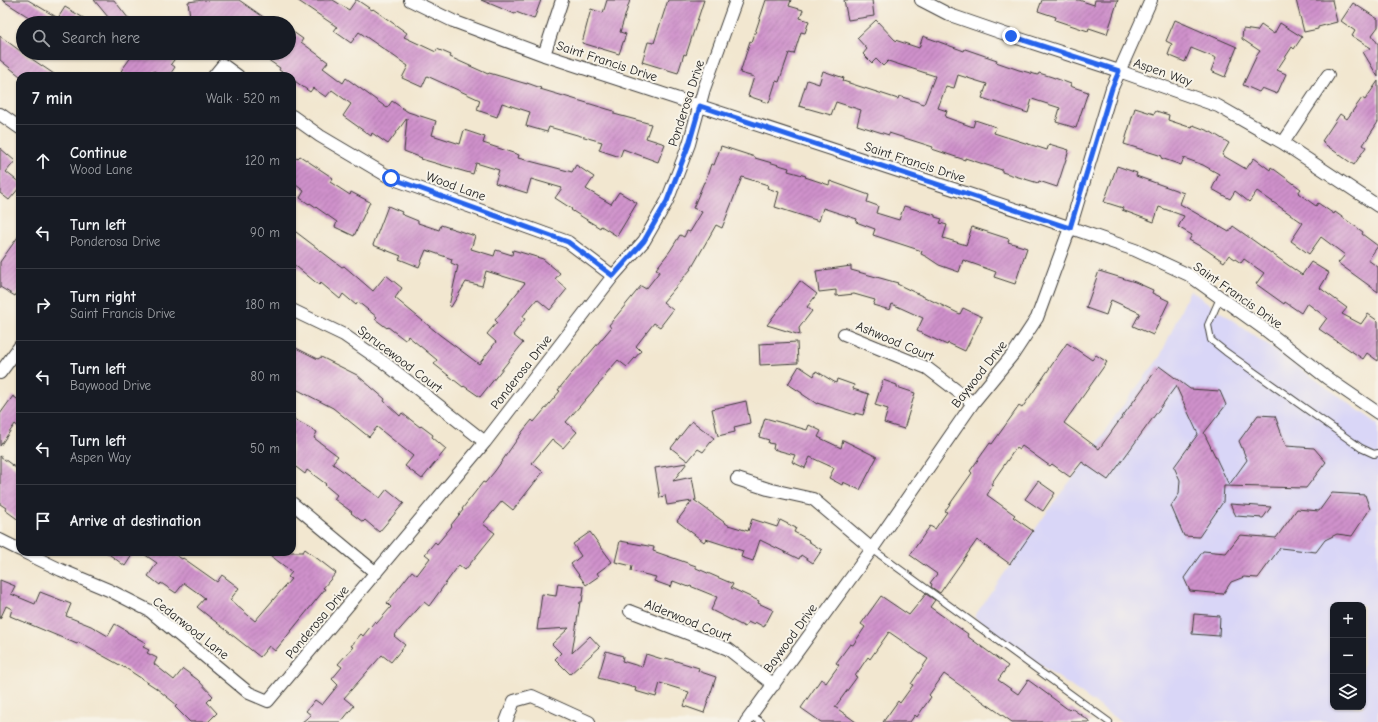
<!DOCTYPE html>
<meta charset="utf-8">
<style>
body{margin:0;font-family:"Comic Neue",sans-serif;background:#242831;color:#f1f3f6}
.controls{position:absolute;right:12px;bottom:12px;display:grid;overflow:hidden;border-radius:8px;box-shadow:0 1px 3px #0004}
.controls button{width:36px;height:36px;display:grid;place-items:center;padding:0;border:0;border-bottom:1px solid #363941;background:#171b24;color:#f1f3f6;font:20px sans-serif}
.stop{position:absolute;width:12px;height:12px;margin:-9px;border:3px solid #2563eb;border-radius:50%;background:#fff}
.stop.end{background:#2563eb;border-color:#fff;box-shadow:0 1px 4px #0008}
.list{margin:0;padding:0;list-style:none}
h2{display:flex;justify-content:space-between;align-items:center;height:52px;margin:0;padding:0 16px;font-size:17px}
h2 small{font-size:13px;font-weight:400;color:#9ea1a6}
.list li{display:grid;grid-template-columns:26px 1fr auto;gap:12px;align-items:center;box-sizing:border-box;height:72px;padding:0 16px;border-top:1px solid #363941}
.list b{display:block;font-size:15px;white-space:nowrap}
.list p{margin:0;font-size:13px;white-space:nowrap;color:#9ea1a6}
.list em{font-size:13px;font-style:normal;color:#9ea1a6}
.icon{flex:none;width:22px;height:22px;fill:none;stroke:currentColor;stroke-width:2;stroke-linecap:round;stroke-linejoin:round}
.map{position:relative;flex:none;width:1378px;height:722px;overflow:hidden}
.search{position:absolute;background:#171b24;box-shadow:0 1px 3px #0004;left:16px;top:16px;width:280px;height:44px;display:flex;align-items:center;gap:10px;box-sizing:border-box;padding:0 14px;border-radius:22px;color:#9ea1a6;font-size:15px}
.panel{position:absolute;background:#171b24;box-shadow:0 1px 3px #0004;left:16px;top:72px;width:280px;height:484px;border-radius:12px}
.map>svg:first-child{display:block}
.built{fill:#d9d6f7;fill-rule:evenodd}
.building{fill:url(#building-hatch)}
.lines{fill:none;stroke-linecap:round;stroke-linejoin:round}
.lane-casing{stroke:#3c3a37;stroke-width:8}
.street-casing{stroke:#3c3a37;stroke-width:14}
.lane{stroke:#fff;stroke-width:6}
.street{stroke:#fff;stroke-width:12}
.route{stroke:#2563eb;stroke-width:5}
.labels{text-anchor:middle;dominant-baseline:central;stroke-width:4;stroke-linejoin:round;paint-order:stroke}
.street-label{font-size:13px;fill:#1c1c1c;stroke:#f7f3e8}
</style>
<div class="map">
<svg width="1378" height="722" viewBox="0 0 1378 722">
<defs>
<pattern id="building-hatch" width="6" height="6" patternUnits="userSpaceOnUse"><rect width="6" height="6" fill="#cf91cb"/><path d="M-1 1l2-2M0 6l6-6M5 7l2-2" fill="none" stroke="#a776a4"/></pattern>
</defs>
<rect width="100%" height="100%" fill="#f7f3e8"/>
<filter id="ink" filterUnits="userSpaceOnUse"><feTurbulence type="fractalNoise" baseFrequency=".025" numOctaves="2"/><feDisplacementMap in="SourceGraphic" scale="8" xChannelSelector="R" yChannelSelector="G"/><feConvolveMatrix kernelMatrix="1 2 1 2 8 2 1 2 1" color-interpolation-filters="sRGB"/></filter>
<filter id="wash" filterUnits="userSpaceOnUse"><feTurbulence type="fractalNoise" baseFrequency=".012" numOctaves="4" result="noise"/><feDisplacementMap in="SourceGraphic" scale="16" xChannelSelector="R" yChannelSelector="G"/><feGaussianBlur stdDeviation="0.9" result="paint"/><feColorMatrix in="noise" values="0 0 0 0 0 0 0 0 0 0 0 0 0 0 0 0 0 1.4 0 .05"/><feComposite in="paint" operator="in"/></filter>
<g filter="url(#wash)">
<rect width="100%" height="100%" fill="#f2e7d0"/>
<path class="built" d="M1190,290L1378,424V722H1121L974,617L1057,498L1086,461L1115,416L1160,357ZM1333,605H1363V707H1333Z"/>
<g id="blocks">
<path class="building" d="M2,0H28L58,18L65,7L92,23H38Z
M94,0H114L132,23H113Z
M203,0H239L272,23H191L188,2Z
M297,0H333L349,10L356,0H357L372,10L373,9L407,33L404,37L436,52L437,49L451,55L450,57L488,74L489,73L527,84V83L541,88L540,89L614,111V114L651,124L646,138L665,144L658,162L623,149L620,157L599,150L602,142L549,127L547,132L526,126L530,112L502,103L497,117L477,110L480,100L427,76L422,87L402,78L408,66L388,52L359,32L351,43L334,31L337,27Z
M481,0H541L534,19L516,12L515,14Z
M607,0H630L620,32L626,34L619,54L582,43L591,9L603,13Z
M668,0H704L686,55L684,54L678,73L642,62L648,42L654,43Z
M766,0H791L789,6L803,10L800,18L809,21L805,33L801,32L794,54L789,53L779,82L776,81L769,103L748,96L754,77L740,73L750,41L752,42Z
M844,0H872L874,16L848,20Z
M1042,0H1079L1094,5L1095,0H1118L1107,34L1089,28L1088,31L1055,20L1056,17L1038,11Z
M1296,0H1332L1337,22L1318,27V29L1304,32Z
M1353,3L1378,19V27L1372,35L1378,44V77L1363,52L1371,48L1352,36L1355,31L1341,21Z
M876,20L895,40L919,48L923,36L964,51L965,49L997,60L996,62L1019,70L1038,75L1039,73L1052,77L1071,84L1070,86L1088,92L1076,128L1056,122L1060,108L1032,99L1028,113L982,98L987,84L958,75L954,88L946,86L938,108L947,111L945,117L973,127L975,120L996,127L994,133L1047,150L1049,144L1069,150L1057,187L1039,181L1038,183L1002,172V170L965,158V160L932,149L933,147L889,133V135L857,125L861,110L836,102L831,115L799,106L807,80L819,84L823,71L844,78L843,81L898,99L899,96L924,104L935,76L888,61L883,66L876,59L872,63L863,54L867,49L857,38Z
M1175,20L1237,47L1225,77L1211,71L1216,58L1191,48L1185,62L1168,55L1172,44L1166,41Z
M1280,23L1302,37L1294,49L1292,47L1277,70L1286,74L1277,94L1262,88L1259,92L1243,85L1257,55L1260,51L1242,39L1243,29L1257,31L1261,25L1274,34Z
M289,29L303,39L301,42L328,62L323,68L343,83L346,78L387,108L392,101L408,112L436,121L432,135L460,144L464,130L485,137L483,143L519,155L518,158L572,172L576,165L594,177L586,189L611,204L619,192L637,203L617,236L601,226L600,228L571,210L572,209L555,198L562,188L531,179L527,193L495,183L499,170L476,163L473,174L421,159L422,158L404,151L407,118L388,144L372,133L371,136L343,116L351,104L332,90L326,97L313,88L310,92L292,79V76H288L279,70L280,68L258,53H289Z
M0,36L23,53L57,76H20L0,60Z
M134,53H141L144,55L145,53H179L171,64L175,67L169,76H161L154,71L150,76H128L121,71Z
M1378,81V122L1363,145L1366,147L1354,165L1323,143L1324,142L1322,141L1340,114L1347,119L1362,98L1365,100Z
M1135,108L1154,114L1156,111L1169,115L1168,120L1192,128L1193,125L1211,132L1229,143L1222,155L1246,169L1254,158L1270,170L1271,167L1301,189L1298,193L1316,206L1318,203L1334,214L1335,212L1363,232L1362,234L1378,246L1368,260L1378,267V292L1338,263L1345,255L1321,237L1309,254L1291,241L1303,223L1257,191L1249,202L1235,191L1230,199L1212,189L1219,174L1203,165L1184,158L1181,165L1161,158L1162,156L1124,144Z
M721,146L755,157V158L789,168L788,171L806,176L805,177L829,185L830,181L869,195L867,202L878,206L876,213L899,220L904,206L935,215V217L942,219L940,223L947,225L943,238L966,245L972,227L1009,239L1008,242L1027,248L1015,284L994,277L996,272L963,260L959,272L939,265L927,257L921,254L922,251L873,235L875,229L856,222L857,219L823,208L819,221L775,207L779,192L767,188L768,185L742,177L722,228L716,225L691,269L663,302L673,310L660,327L654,323L636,346L641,351L627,367L618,360L604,376L605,377L566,422L577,432L563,448L552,439L532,463L543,472L513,510L502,501L483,524L495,533L465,570L459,565L429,606L424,602L394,636L405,645L391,662L382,655L344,698L354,706L341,722H302L311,715L306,711L315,700L322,705L338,685L332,679L342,667L338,664L353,647L351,646L361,634L363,636L375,621L377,623L391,607L387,603L412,571L417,575L430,558L425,554L435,542L437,544L452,526L451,525L463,510L462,509L483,482L485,483L495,471L523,431L532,420L534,422L560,391L558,390L570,375L584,360L611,328L609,325L641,286L646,289L660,271L656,269L670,251L680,235L684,237L687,231L690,232L702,212L693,208L704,182H705L711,164L714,165Z
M0,148L15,161L6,172L20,183V187L9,200L0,193Z
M292,155L297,159L300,156L333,178L330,182L350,195L351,192L370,202L354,236L335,227L337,222L310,203L309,204L300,198L304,191L292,182Z
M1117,166L1137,173L1136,176L1184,193L1180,204L1229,232L1233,226L1302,275L1311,262L1329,273L1320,288L1347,308L1342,314L1361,324L1368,314L1378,321V361L1367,353L1363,359L1319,329L1327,318L1307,303L1301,313L1285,302L1284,304L1256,284L1264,273L1244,259L1241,263L1229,255L1224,262L1205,249L1189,240L1192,235L1178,227L1184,216L1159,207L1154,222L1122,210L1123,208L1104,202Z
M388,206L402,212L401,214L418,221V223L439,230L441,225L475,236L471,249L494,256L496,250L512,255L513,250L543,259L560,273L555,279L567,289L550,310L537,299L522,317L525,319L513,335L523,343L480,397L464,386L463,387L434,364L437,360L408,336L405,340L388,327L387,328L375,319L377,317L358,302L356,305L343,294L340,299L321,283L319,285L292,263V229L342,267L344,266L373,291L386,275L402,288L395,298L440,335L479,364L496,342L487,334L497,322L495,320L525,283L486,271L482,286L466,282L451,307L449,306L458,266L451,263L452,259L426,250L419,267L399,259L401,256L373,245Z
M20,234V289L15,296L0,287V262Z
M851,266V270L898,283L897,284L960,314L963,308L982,317L965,351L948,343L947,345L917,331L923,318L892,304L890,310L873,305L875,300L854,294L836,296V290L819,292L816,271Z
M1099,271L1135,282L1153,290L1152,293L1169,301L1153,335L1133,326L1140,313L1111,300L1106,315L1086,308Z
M800,281L817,294L807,307L812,311L799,328L800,335L767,325Z
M797,342L798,363L760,365L759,344Z
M1067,343L1092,360L1096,355L1107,362L1064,423L1099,449L1159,366L1190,389L1220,391L1226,405L1204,433L1229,485L1247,460L1239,441L1258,415L1275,416L1286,446L1314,448L1326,462L1306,488L1224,486L1223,502L1199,537L1184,536L1171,506L1179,494L1180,480L1174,467L1198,434L1176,386L1108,480L1082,462L1070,477L1052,464L1050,466L1022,446L1019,450L1016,448L991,484L993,485L987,495L1015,515L1013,517L1033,531L1010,564L977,540L940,593L931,587L932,584L930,583L937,574L910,555L930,526L935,529L947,512L945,511L972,473L970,471L990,443L992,444L1019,406L1022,408Z
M292,346L318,359L321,357L357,375L385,399L384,401L400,416L402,413L420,427L421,426L433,435L432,437L446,449L422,479L405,466L413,456L377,427L369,437L333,408L292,387Z
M799,366L814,376L816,371L836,383L837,379L854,385L853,389L869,394L863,415L855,413V415L817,403V404L802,394V393L788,384Z
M883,380L897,385V387L915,393L904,429L884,423L888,409L875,405Z
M13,396L20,401V428L15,424L0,446V414Z
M746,401L750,423L734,427L735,432L718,436L712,409Z
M292,418L317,432L314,438L338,456L333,462V464L380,498L387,489L404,503L379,532L365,520L363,522L351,513L352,512L334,499L337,495L325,485L326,484L307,470L305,474L292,464Z
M765,418L807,430L809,425L821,431L818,437L841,448L843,440L877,457L860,490L843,482L842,485L829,478L834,468L810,457L805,468L792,462L795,455L773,449L774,444L768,443L769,440L759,437Z
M692,421L714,438L703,452L698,449L688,461L671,448Z
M0,456L20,471V521L5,510L6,508L0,504Z
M687,463L673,481L692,477L696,500H694L728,525L748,531L752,519L777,527L780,520L796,528L794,532L809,540L808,541L822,550L813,563L801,555L799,559L760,540L753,561L741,557L743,551L706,539L704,542L677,521L692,501L667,505L665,495L660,498L655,468Z
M1038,481L1055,493L1043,511L1025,499Z
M1332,493L1365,495L1370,509L1352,536L1337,534L1325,540L1316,552L1280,548L1258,578L1244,577L1231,582L1223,594L1190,591L1184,578L1203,551L1226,553L1240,535L1276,538L1297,509L1319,511Z
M1230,504L1271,507L1263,518L1236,516Z
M590,532L612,562L597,573L599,576L586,585L571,564L581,556L573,544Z
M620,541L654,547L653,551L696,566V568L733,584L731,588L759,601L758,603L773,610L764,627L755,622L754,625L748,622L745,627L711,610L717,597L690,586L689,587L673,581L671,587L654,581L656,577L631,571L632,566L615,562Z
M305,549L336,573L323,588L325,589L275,651L269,646L260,657L197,607L205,598L184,583L176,593L161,583L160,585L148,576L157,563L141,552H171L182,559L183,558L217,582L222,575L239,588L230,600L255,621L291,579L288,577L292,572L266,552H303Z
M106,552H134L125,566Z
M0,580L15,586L11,594L35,604L40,592L71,604L66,616L91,626L108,636L115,624L127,631V632L146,643L143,647L149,650L147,653L157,658L154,664L174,680L183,669L198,680L213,696L207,702L217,713L208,722H190L175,707L177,705L156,688L127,669L78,642L77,644L10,616L12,609L6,606L0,619Z
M558,583L584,587L582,602H580L572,653L590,636L600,647L570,674L555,659L561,653L552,644L569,628L537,630L542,594L556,596Z
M926,594L935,600L930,607L968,634L967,636L1008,666L998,680L1018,694L1028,680L1069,710L1071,708L1091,722H1012L944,674L929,695L931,697L917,717L915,715L910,722H883L898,701L900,703L913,685L911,684L928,659L889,632L870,659L868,657L855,676L857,677L835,707L856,722H821L801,708L821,679L826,683L839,665L836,663L850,644L853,645L865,627L861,624L881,596L909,615Z
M1194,614L1220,616L1219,636L1192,634Z
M606,651L623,656L622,661L642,667L646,654L665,660L666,658L699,668L698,671L716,677L704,713L684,706L689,692L660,683L656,697L635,691L636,688L598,678Z"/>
</g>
</g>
<g filter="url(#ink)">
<use href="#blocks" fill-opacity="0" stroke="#3c3a37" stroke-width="1"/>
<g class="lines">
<defs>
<path id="lane" d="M1220,298L1208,325L1211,340L1226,352L1361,448L1374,454L1378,453
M872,549L1109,722
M751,715L761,722"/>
<path id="street" d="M410,0L453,21L544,55L1045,219L1135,250L1189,275L1263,328L1327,378L1378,413
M921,0L950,15L1011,36L1119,71L1218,106L1283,143L1378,206
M544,55L562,0
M214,76L223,65L238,76
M0,114L20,128
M292,116L320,136L391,178L568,242L613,276
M1283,143L1328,75
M292,310L344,335L386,364L485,442
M844,334L927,368L973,403
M0,373L20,346
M737,479L768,489L813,499L872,549
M292,503L376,573
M0,540L20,550
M24,552L61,570L111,591L150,611L249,693L268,701L485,442L613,276L644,241L667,201L689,144L704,89L736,0
M630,611L728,649L774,685
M506,722L514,701L532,696L589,722
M746,722L872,549L973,403L1014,353L1037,318L1070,228L1112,88L1151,0"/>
</defs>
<use href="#lane" class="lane-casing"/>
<use href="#street" class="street-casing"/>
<use href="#lane" class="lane"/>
<use href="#street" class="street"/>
</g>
</g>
<g class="lines" filter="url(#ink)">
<path class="route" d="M391,178L568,242L613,276L644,241L667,201L689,144L700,106L1070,228L1112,88L1119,71L1011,36"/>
</g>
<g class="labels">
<g class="street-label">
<text transform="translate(607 61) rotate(18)">Saint Francis Drive</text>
<text transform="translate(1163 72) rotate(19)">Aspen Way</text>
<text transform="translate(686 103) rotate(-72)">Ponderosa Drive</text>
<text transform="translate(915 162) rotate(18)">Saint Francis Drive</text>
<text transform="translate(456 186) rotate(20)">Wood Lane</text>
<text transform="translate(1238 295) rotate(35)">Saint Francis Drive</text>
<text transform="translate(895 341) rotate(23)">Ashwood Court</text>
<text transform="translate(400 359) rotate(37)">Sprucewood Court</text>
<text transform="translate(521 372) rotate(-52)">Ponderosa Drive</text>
<text transform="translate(979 374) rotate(-52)">Baywood Drive</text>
<text transform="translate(688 620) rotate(22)">Alderwood Court</text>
<text transform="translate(317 622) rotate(-50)">Ponderosa Drive</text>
<text transform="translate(191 628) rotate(38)">Cedarwood Lane</text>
<text transform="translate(790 638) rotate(-54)">Baywood Drive</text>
</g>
</g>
</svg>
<div class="controls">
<button>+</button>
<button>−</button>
<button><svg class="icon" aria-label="layers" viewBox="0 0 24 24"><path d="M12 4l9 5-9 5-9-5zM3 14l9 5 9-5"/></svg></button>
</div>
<div class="stop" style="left:391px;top:178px"></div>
<div class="stop end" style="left:1011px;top:36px"></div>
<div class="search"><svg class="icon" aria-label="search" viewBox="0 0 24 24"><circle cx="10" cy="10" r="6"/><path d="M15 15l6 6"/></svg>Search here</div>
<section class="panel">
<h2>7 min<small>Walk · 520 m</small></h2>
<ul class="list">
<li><svg class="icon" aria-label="ahead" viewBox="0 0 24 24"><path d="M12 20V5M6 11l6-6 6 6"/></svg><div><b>Continue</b><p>Wood Lane</p></div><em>120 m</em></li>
<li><svg class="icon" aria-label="left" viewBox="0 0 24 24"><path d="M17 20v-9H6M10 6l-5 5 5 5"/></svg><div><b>Turn left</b><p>Ponderosa Drive</p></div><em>90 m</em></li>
<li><svg class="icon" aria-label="right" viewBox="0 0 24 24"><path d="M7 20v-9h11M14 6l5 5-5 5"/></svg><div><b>Turn right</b><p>Saint Francis Drive</p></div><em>180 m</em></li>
<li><svg class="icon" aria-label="left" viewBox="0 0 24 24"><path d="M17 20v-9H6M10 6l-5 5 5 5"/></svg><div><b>Turn left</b><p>Baywood Drive</p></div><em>80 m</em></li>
<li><svg class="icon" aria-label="left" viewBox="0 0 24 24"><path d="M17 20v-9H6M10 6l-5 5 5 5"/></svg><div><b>Turn left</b><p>Aspen Way</p></div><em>50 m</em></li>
<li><svg class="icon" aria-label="arrive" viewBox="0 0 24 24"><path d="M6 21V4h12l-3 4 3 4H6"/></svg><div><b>Arrive at destination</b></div></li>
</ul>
</section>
</div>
